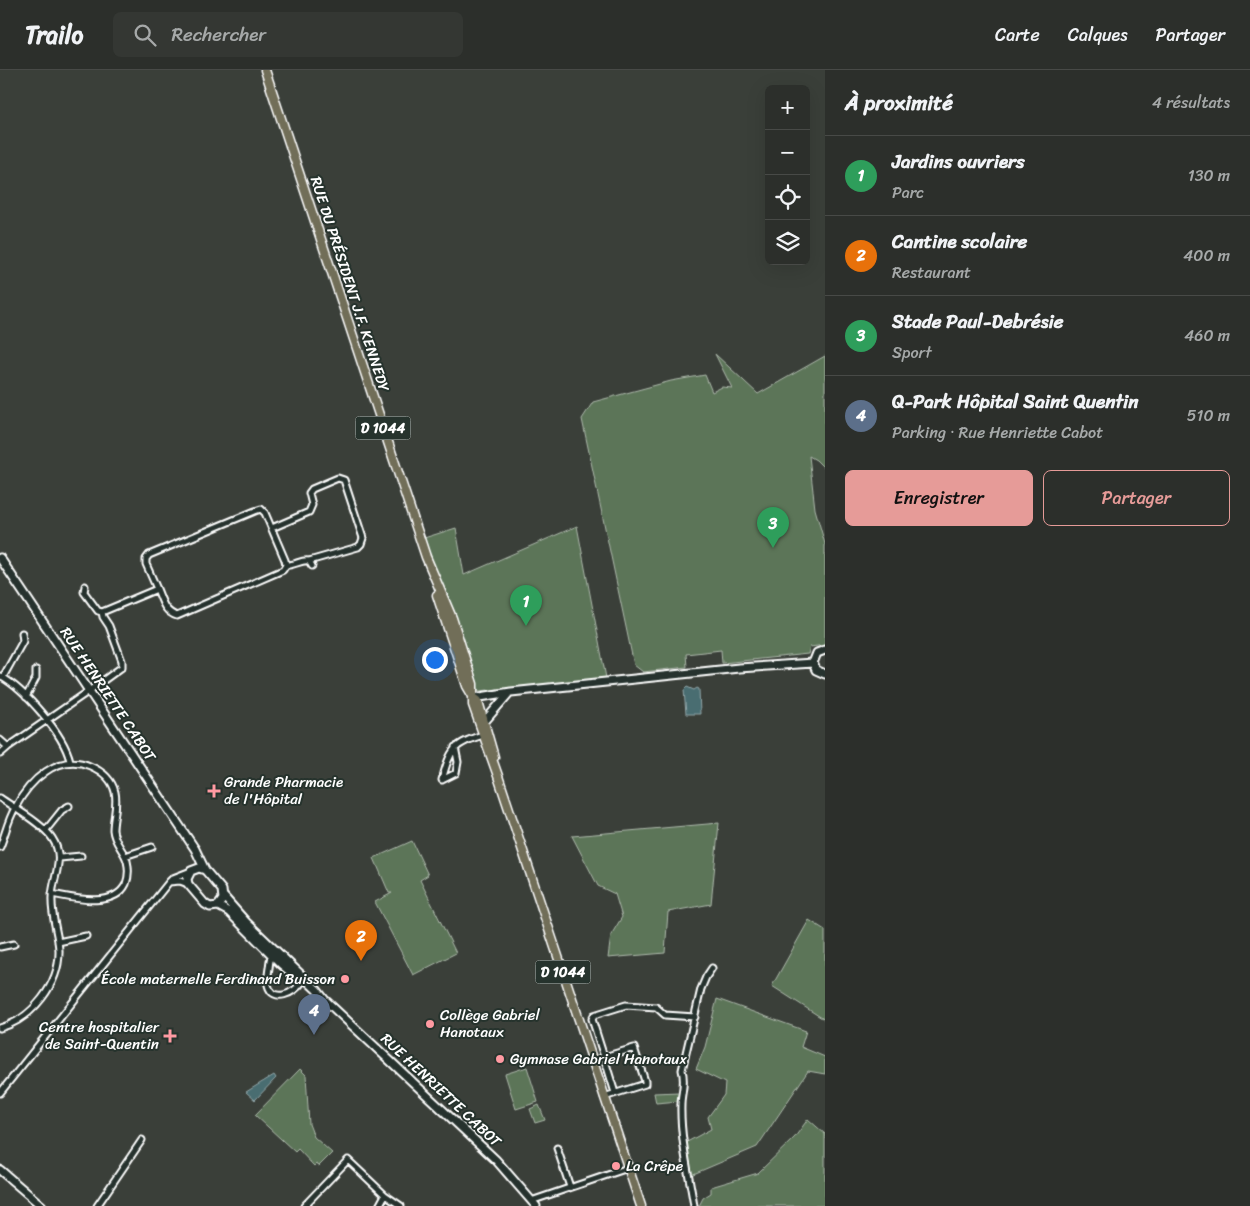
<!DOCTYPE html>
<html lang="fr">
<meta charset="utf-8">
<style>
body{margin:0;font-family:Sriracha,sans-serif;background:#343733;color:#f1f3f6}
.controls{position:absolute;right:15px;top:15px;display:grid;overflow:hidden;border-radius:8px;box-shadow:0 5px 20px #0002}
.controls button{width:45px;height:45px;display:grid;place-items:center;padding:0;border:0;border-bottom:1px solid #484a47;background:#2c2f2b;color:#f1f3f6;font:25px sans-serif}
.you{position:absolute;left:434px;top:589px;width:18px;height:18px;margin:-12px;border:4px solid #fff;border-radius:50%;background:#1a73e8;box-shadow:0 0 0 8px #1a73e833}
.badge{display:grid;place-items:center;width:32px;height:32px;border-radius:50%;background:#e69b98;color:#fff;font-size:16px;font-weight:700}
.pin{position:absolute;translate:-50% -41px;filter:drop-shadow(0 1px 2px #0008)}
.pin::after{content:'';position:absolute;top:26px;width:18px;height:15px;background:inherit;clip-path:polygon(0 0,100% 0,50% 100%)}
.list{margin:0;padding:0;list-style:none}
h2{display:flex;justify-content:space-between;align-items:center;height:65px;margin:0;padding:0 20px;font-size:21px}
h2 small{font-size:16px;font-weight:400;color:#a6a9a9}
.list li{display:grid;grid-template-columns:32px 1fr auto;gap:15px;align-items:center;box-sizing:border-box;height:80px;padding:0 20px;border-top:1px solid #484a47}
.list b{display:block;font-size:19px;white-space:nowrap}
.list p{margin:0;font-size:16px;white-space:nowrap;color:#a6a9a9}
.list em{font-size:16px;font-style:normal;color:#a6a9a9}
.actions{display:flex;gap:10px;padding:15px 20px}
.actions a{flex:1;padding:11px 0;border:1px solid #e69b98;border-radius:8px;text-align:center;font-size:18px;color:#e69b98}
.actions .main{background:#e69b98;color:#111}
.icon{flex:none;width:28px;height:28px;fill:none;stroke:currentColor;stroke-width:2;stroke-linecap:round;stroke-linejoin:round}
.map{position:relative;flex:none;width:825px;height:1136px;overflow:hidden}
header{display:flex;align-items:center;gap:30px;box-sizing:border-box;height:70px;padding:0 25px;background:#2c2f2b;border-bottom:1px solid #484a47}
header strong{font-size:24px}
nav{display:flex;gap:28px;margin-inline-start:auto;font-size:18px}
.search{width:350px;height:45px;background:#343733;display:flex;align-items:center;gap:12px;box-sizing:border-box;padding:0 18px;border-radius:8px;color:#a6a9a9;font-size:19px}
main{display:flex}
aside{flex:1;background:#2c2f2b}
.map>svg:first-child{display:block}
.green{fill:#5c7459;stroke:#aebaac}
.water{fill:#4a6d71;stroke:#92a7aa}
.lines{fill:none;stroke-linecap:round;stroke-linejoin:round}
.street-casing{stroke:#fff;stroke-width:9}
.secondary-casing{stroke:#fff;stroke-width:11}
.primary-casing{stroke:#fff;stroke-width:11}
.street{stroke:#26332d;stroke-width:5}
.secondary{stroke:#26332d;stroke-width:7}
.primary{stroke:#716e59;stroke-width:8}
.poi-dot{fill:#ff9aa2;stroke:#26332d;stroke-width:2}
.labels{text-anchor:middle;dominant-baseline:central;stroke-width:4;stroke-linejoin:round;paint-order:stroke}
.shield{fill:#26332d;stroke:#bec2c0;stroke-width:1}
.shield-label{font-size:14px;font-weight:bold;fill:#fff}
.street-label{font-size:15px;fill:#fff;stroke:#26332d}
.poi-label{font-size:15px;fill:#fff;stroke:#26332d;text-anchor:start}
</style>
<header>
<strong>Trailo</strong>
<div class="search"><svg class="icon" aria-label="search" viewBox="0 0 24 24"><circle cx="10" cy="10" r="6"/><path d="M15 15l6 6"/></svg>Rechercher</div>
<nav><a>Carte</a><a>Calques</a><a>Partager</a></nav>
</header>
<main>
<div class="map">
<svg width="825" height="1136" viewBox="0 0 825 1136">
<rect width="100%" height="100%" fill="#3a3f39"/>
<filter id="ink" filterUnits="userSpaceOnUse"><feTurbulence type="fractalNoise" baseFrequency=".02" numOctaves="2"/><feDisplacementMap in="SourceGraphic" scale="10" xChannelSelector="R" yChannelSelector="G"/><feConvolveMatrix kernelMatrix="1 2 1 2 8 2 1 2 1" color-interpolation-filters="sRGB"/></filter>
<g filter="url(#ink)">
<path class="green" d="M715,284L758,324L825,286V399L816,390L809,386L815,439L825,474V575L810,577L808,584L722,593L721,580L686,584L687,597L643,602L634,595L582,349L593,332L671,311L705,305L712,322L722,317L732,318Z
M577,456L606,608L479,621L424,468L456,458L464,505Z
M719,753L711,834L668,842L665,883L608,888L611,865L622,847L615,824L598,816L572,766Z
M412,771L428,805L420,810L456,883L413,905L375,832L392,823H389L374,788Z
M809,850L825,860V950L772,916Z
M717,929L806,961L801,977L825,987V1004L808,1001L757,1077L691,1105L687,1072L711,1059L708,1047L724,1025L725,1013L696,999L705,977Z
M527,997L538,1032L516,1039L505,1004Z
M300,999L306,1005L309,1054L314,1067L332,1083L319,1096L316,1094L314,1096L298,1079L295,1082L255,1045Z
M679,1022V1031L656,1033L654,1023Z
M539,1035L545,1050L535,1053L530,1039Z
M808,1049L825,1064V1136H699L703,1128L711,1123V1117L758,1103L795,1067Z"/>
<path class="water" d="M687,617L694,620L697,618L699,619L700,644H686L684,620Z
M274,1005L276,1008L255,1030L246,1022Z"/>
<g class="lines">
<defs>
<path id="street" d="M272,458L309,442L312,435L309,423L312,419L338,408L344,410L363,468L361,474L358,477L309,491
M286,495C294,496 302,489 309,491L312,496
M85,516L84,522L98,541L102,542
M0,606C24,619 64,664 70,691
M3,607L23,571L22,563
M26,627L36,608V600
M0,670L8,677
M0,684L8,677L89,621L122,597V591L109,556L103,547L102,542L157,519L146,494V489L149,485L255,441L261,439L265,443L285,490L286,495L283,500L177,546C164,542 162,531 157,519
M442,710C451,678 453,674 486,664
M442,710L456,703L458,692L455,677
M0,728C14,738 43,754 52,768C66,789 53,805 52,827C51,847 58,862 59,880C60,914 32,949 0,958
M46,760L62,740L69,736
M0,777C5,765 8,750 15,738C29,711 58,682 90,696C102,701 112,710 115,722C118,735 113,748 113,760C114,773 124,780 127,791C129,799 129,806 126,814C114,839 73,828 52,824
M125,786L152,777
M60,788L81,786
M169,812L180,811L188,814
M58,872L86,866
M0,877L14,874
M274,884C269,888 270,892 269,898C268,904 267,909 268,915C273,934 295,923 302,912
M604,987L592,949L594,945L626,935L656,937L665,945L695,947
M0,1023L169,812L173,808L191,801
M604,1027L645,1014V1011L634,978L604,987L615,1023
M557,1078L570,1117
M531,1131L628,1098
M97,1136L142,1070
M304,1136L348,1090L385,1125L401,1136
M379,1136L385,1125
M694,1136C689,1105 680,1067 681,1035C681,1022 686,1014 682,1000L701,919L706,907L712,898"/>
<path id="secondary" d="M0,488L195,779L205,800L222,820L223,829L218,836L210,837L205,834L188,814L187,809L191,801L199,798L205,800
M825,580L817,583L813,593L816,600L825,604
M474,628L511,622L739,598L813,593
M485,651L509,623
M224,827L246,852L317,920L324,929L496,1090L536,1136
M218,836L229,842L281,894L299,909
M0,1100L42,1136"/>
<path id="primary" d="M265,0L426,487L452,548L473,614V635L498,706L641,1136
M437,525L467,616L474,628L478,631L494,687"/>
</defs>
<use href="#street" class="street-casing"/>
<use href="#secondary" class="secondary-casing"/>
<use href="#primary" class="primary-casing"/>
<use href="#street" class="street"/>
<use href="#secondary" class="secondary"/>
<use href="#primary" class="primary"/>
</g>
</g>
<g class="poi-dot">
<path d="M211.5 713.5h5v5h5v5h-5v5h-5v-5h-5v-5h5z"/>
<circle cx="345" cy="909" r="5"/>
<circle cx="430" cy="954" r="5"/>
<path d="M167.5 958.5h5v5h5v5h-5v5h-5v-5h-5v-5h5z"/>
<circle cx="500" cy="989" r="5"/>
<circle cx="616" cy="1096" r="5"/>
</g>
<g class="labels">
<g class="shield">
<rect x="355.5" y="346.5" width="55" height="23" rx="4"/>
<rect x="535.5" y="890.5" width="55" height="23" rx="4"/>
</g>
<g class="shield-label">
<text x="383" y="358">D 1044</text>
<text x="563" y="902">D 1044</text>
</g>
<g class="street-label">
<text transform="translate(350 214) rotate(72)">RUE DU PRÉSIDENT J.F. KENNEDY</text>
<text transform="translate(108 624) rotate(56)">RUE HENRIETTE CABOT</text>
<text transform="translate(441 1020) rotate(43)">RUE HENRIETTE CABOT</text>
</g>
<g class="poi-label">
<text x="224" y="712">Grande Pharmacie<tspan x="224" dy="17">de l'Hôpital</tspan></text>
<text x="335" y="909" text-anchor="end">École maternelle Ferdinand Buisson</text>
<text x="440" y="945">Collège Gabriel<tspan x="440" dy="17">Hanotaux</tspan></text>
<text x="159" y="957" text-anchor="end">Centre hospitalier<tspan x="159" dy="17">de Saint-Quentin</tspan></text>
<text x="510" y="989">Gymnase Gabriel Hanotaux</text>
<text x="626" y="1096">La Crêpe</text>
</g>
</g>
</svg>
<div class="controls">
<button>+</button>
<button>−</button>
<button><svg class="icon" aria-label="locate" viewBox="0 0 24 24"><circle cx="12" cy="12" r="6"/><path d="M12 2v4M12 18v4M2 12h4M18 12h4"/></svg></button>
<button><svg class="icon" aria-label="layers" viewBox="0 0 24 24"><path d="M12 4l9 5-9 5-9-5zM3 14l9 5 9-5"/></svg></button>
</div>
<div class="you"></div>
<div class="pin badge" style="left:526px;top:556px;background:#2e9e5b">1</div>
<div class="pin badge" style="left:361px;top:891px;background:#e8710a">2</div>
<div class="pin badge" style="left:773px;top:478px;background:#2e9e5b">3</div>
<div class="pin badge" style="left:314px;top:965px;background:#5c6f8a">4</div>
</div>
<aside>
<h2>À proximité<small>4 résultats</small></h2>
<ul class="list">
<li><span class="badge" style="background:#2e9e5b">1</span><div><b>Jardins ouvriers</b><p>Parc</p></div><em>130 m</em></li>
<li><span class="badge" style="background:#e8710a">2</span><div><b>Cantine scolaire</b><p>Restaurant</p></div><em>400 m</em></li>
<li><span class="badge" style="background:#2e9e5b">3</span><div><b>Stade Paul-Debrésie</b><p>Sport</p></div><em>460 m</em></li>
<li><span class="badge" style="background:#5c6f8a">4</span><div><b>Q-Park Hôpital Saint Quentin</b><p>Parking · Rue Henriette Cabot</p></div><em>510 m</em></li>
</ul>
<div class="actions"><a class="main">Enregistrer</a><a>Partager</a></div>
</aside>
</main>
